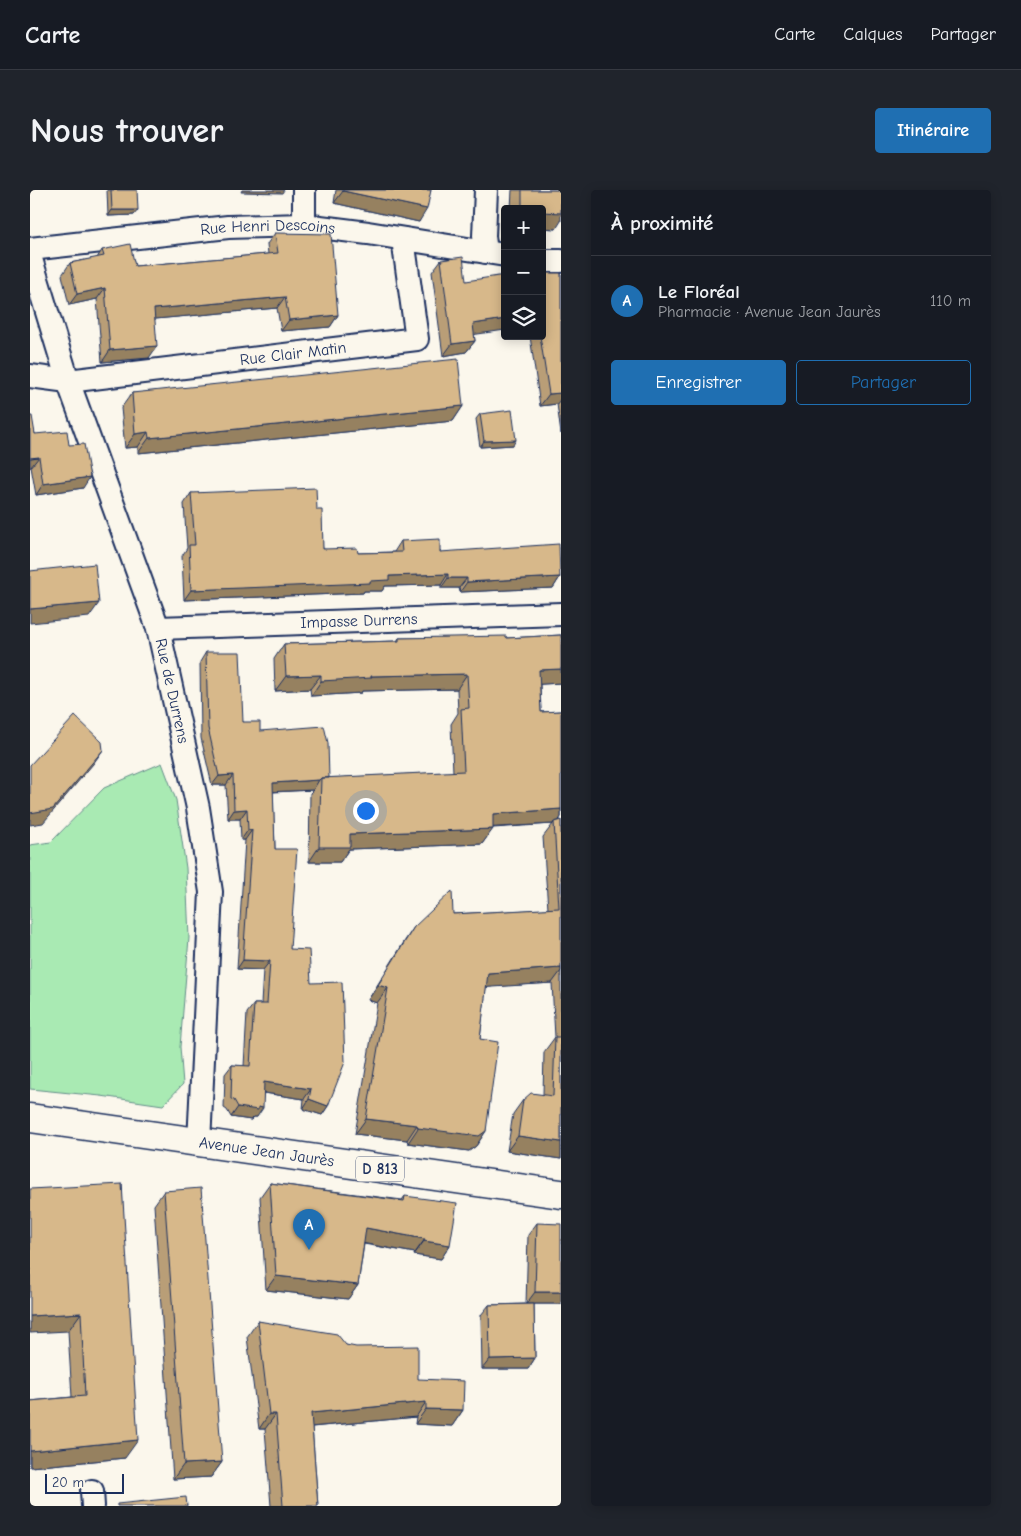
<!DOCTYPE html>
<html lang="fr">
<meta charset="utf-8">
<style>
body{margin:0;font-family:"Comic Neue",sans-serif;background:#20242c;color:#f1f3f6}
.controls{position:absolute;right:15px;top:15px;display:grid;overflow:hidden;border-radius:5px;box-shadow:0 2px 12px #0003}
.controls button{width:45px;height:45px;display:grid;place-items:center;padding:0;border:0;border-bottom:1px solid #363941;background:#171b24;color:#f1f3f6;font:25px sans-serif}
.scale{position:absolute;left:15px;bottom:12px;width:79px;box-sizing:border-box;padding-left:5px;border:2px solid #1b2f5e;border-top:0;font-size:14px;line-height:18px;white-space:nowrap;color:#1b2f5e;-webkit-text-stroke:4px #fbf7ec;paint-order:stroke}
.you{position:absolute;left:335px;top:620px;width:18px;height:18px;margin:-12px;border:4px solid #fff;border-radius:50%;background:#1a73e8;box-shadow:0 0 0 8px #1a73e833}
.badge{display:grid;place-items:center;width:32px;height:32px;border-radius:50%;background:#1f6fb2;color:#fff;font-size:16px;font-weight:700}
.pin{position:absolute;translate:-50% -41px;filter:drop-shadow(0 1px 2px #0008)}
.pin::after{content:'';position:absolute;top:26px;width:18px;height:15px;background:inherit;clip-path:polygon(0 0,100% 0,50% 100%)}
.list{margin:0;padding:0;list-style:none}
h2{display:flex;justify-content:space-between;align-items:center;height:65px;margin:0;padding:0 20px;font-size:21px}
h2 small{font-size:16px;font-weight:400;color:#9ea1a6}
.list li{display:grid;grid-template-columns:32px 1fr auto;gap:15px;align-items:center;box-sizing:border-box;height:90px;padding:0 20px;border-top:1px solid #363941}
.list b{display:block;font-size:19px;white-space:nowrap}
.list p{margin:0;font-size:16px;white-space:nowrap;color:#9ea1a6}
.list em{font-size:16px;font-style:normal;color:#9ea1a6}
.actions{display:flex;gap:10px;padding:15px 20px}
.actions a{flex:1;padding:11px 0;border:1px solid #1f6fb2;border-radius:5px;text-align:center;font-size:18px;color:#1f6fb2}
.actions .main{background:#1f6fb2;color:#fff}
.icon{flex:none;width:28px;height:28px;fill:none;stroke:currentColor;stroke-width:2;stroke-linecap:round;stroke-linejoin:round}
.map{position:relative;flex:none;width:531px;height:1316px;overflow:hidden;border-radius:5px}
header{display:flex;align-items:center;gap:30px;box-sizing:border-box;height:70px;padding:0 25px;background:#171b24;border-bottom:1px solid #363941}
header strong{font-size:24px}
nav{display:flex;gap:28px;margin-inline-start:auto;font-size:18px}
.intro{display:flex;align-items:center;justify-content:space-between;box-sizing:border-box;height:120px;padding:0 30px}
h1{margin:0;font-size:35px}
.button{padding:12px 22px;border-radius:5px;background:#1f6fb2;color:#fff;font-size:18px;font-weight:700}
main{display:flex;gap:30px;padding:0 30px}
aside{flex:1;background:#171b24;border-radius:5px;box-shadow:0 2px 12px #0003}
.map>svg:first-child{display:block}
.green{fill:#a9eab3;stroke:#628c88}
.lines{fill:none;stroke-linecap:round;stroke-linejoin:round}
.street-casing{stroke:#1b2f5e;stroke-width:26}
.primary-casing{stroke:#1b2f5e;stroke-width:31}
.street{stroke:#fbf7ec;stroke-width:22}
.primary{stroke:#fbf7ec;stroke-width:28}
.wall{fill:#b99e77;stroke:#1b2f5e}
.shaded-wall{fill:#968161;stroke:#1b2f5e}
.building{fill:#d7b88a;stroke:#1b2f5e}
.labels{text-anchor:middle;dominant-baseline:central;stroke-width:4;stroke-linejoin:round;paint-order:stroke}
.shield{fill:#fbf7ec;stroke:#5e6b89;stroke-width:1}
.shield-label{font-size:15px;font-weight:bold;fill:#1b2f5e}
.street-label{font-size:16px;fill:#1b2f5e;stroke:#fbf7ec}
</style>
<header>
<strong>Carte</strong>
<nav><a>Carte</a><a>Calques</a><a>Partager</a></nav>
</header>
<div class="intro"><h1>Nous trouver</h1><a class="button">Itinéraire</a></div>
<main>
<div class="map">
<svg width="531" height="1316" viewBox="0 0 531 1316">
<rect width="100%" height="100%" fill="#fbf7ec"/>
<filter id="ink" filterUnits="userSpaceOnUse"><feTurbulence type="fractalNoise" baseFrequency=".02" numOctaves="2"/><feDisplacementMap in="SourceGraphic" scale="10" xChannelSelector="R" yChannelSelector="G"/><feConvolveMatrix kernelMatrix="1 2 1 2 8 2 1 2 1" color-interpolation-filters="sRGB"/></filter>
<g filter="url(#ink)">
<path class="green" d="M132,573L146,610L156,678L159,748L150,857L153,894L133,915L71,906L0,899V655L21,652L74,598Z"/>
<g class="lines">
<defs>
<g id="street">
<path d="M274,35V0"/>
<path id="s1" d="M0,59L198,37L274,35L338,43L475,65"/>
<path d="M456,62L454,46L456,0"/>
<path id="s2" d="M0,66L38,191L128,438L168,618L181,702L169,953"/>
<path d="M512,71H531"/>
<path id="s3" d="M0,186L38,191L387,149L373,49"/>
<path id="s4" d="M128,438L531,424"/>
<path d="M62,1301L63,1316"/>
</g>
<g id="primary">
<path id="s5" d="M0,928L531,1004"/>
</g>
</defs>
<use href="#street" class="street-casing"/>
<use href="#primary" class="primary-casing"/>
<use href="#street" class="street"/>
<use href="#primary" class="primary"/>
</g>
<path class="wall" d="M77,0H107L104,25L78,26Z
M306,0H401L389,32L304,13Z
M482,0H531L526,39L512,38V19H481Z
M245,43L308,125L300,137L251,141L247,118L124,129L119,168L72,172L67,109L39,115L32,85L40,73L67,68L72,60L105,76L238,64L237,54Z
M411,70L436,91L445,151L436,162L413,166L402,82Z
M531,83V244L527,214L510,216L500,146H512Z
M102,203L433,216L423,231L108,263V257L95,258L91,218Z
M450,224L483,255L450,257L446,229Z
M0,226L5,244L39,255L53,298L6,305L1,277L0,278Z
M161,303L287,320L293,359L328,363L364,362L371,351L410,362L530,387L523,398L430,402L429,398H411V395L355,396L352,401H334L333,403L154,410L152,366L157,358L154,314Z
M531,445V493L510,494L511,522L531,521V627L528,631L531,630V969L477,961L483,924L493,910L513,905L514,862L525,847L522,793L456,797L450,849L456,941L446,956L439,961L378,953L377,950L325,944L347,813L338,810L374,752L384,737L423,724L518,719L513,647L523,634L463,638L452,654L319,659L310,672H279L280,603L283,600L243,602L245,659L260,759L281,793L298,916L292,925L273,919L274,909L234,903L227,927H224L221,930L201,927L197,920L194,918L195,884L202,875L214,876L217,823L224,814H231L233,780L207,779L215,650H211L210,629H198L196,595H182L171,548L170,472L176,462L213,532L230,541L299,588L423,582L421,534L428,523L427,499L332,501L331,503L281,506L280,499L245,501L244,469L254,454L367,451L369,448H477Z
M240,993L372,1010L375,1006L420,1055L411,1069L384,1065L385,1063L334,1054L328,1095L318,1109L236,1100L230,1007Z
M92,994L95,1268L0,1277V1211L42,1207L38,1141Z
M134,1001L192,1272L181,1287L143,1289L124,1015Z
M507,1033L531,1114H504L505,1168L498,1179H452L451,1125L459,1115L496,1114L498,1045Z
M228,1131L316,1155L388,1189L433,1220L422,1236L385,1234L386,1227L282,1237L288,1316H241L235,1239H229L217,1147Z"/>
<path class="shaded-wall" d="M212,0H254L252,3L211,2Z
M313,1L397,19L389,32L304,13Z
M531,17V31L526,39L512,38V22Z
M82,20H108L104,25L78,26Z
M75,98L67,109L39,115L47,104Z
M255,107L247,118L115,130L124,119Z
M308,125L300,137L251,141L259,130Z
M475,129V140L434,146L443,134Z
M445,151L436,162L413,166L422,154Z
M127,156L119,168L72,172L80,160Z
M531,203V208L527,214L510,216L519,204Z
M433,216L423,231L108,263L119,248Z
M118,242L108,257L95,258L105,244Z
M486,250L483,255L450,257L454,251Z
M9,267L1,277L0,278V268Z
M60,287L53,298L6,305L13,294Z
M418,384L411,395L355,396L352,401H334L333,403L154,410L161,400L340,391L359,386Z
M530,387L523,398L430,402L437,392Z
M418,388H437L429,398H411Z
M69,413L59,427L0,433V419Z
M531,479V493L499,495L509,480Z
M437,484L427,499L332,501L331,503L281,506L291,491L341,486Z
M291,485L280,499L245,501L256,486Z
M73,560L63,574L13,633L0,635V623Z
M203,585L196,595H182L189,586Z
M289,590L283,600L236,602L243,593Z
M217,619L210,629H198L204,620Z
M531,619V627L527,634L524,632L523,634L452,638L463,624Z
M463,639L452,654L319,659L310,672H279L289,657L320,644Z
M218,640H222L215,650H211Z
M213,770L240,771L233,780L207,779Z
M531,778V781L522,793L448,798L458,783Z
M348,795L358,798L347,813L338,810Z
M234,892L281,899L274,909L228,902Z
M279,909L298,916L292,925L273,919Z
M208,917H228L233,918L227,927H224L221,930L201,927Z
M336,929L387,935L377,950L325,944Z
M388,938L456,941L446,956L439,961L378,953Z
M488,946L531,952V969L477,961Z
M336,1038L395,1049L385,1063L326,1052Z
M394,1051L420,1055L411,1069L384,1065Z
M246,1086L328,1095L318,1109L236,1100Z
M505,1102H531V1114H496Z
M51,1123L38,1141L0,1143V1126Z
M505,1168L498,1179H452L460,1169Z
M396,1212L386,1227L270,1238L281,1223Z
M396,1219L433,1220L422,1236L385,1234Z
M239,1224H246L235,1239H229Z
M108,1250L95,1268L0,1277V1261Z
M192,1272L181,1287L143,1289L154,1274Z"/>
<path class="building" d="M81,0H107L108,20H82Z
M313,0H401L397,19L313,1Z
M492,0H531V23L512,22V19H492Z
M245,43L301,44L308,125L259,130L255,107L124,119L127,156L80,160L75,98L47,104L40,73L74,66L72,60L100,54L105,76L248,63Z
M433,67L436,91L475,85V129L443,134L445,151L422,154L411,70Z
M512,83H531V203L519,204L510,146H512Z
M428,169L433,216L119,248L118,242L105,244L102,203Z
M482,220L486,250L454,251L450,224Z
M0,226H2L5,244L37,241L39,255L54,254L60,287L13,294L9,267L0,268Z
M286,298L287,320H292L293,359L327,358L328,363L372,362L371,351L410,349V362L529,354L530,387L437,392V388H418V384L359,386V390L340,391V393L161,400L159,355H165L161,303Z
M65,374L69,413L0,419V381Z
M531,445V479L509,480L511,522L531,521V619L463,624V639L320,644V657H289L291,588L434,581L431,519L439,518L437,484L341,486V488L291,491V485L256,486L254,454L369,451V448L476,446L477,448Z
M176,462H210L213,532H230V541L294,536L298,553L299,588H291L289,590L243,593L245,659H267L260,759L279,760L281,793L312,792L315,872L298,916L279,909L281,899L234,892L233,918L228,917V920L208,917L204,910L201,909L202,875L220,876L224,814H237L240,771L213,770L222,640H218L217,619L204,620L203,585L189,586L178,538Z
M45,526L72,552L73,560L23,619L0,623V575Z
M531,630V778L458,783L450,849L468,852L456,941L449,946L388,938L387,935L336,929L358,798L348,795L384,737L422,701L423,724L529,718L524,632Z
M525,847H531V952L488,946L493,910L501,903L523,906Z
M240,993L374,1011L375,1006L427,1013L420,1055L394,1051L395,1049L336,1038L328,1095L246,1086Z
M92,994L108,1250L0,1261V1211L55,1206L51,1123L0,1126V999Z
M171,998L192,1272L154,1274L134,1001Z
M507,1033L531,1034V1102H505Z
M504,1114L505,1168L460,1169L459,1115Z
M228,1131L307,1144L316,1155L326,1157L388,1156V1189L434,1191L433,1220L396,1219V1212L281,1223L288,1316H253L246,1224H239Z
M156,1307L157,1316H87V1314Z"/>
</g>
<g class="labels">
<rect class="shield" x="326" y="966.5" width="48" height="25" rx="4"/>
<g class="shield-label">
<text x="350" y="979">D 813</text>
</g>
<g class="street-label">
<text stroke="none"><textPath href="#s1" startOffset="239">Rue Henri Descoins</textPath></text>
<text stroke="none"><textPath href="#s3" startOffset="265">Rue Clair Matin</textPath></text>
<text stroke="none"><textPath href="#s4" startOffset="201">Impasse Durrens</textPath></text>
<text stroke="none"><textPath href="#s2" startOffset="458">Rue de Durrens</textPath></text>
<text stroke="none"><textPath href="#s5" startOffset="239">Avenue Jean Jaurès</textPath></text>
</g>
</g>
</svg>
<div class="controls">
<button>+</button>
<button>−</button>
<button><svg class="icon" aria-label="layers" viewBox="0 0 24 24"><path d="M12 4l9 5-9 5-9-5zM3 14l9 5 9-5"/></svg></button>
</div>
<div class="scale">20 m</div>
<div class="you"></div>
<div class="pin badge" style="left:279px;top:1060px">A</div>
</div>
<aside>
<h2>À proximité<small></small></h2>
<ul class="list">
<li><span class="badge">A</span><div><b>Le Floréal</b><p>Pharmacie · Avenue Jean Jaurès</p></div><em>110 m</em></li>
</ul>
<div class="actions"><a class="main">Enregistrer</a><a>Partager</a></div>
</aside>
</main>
